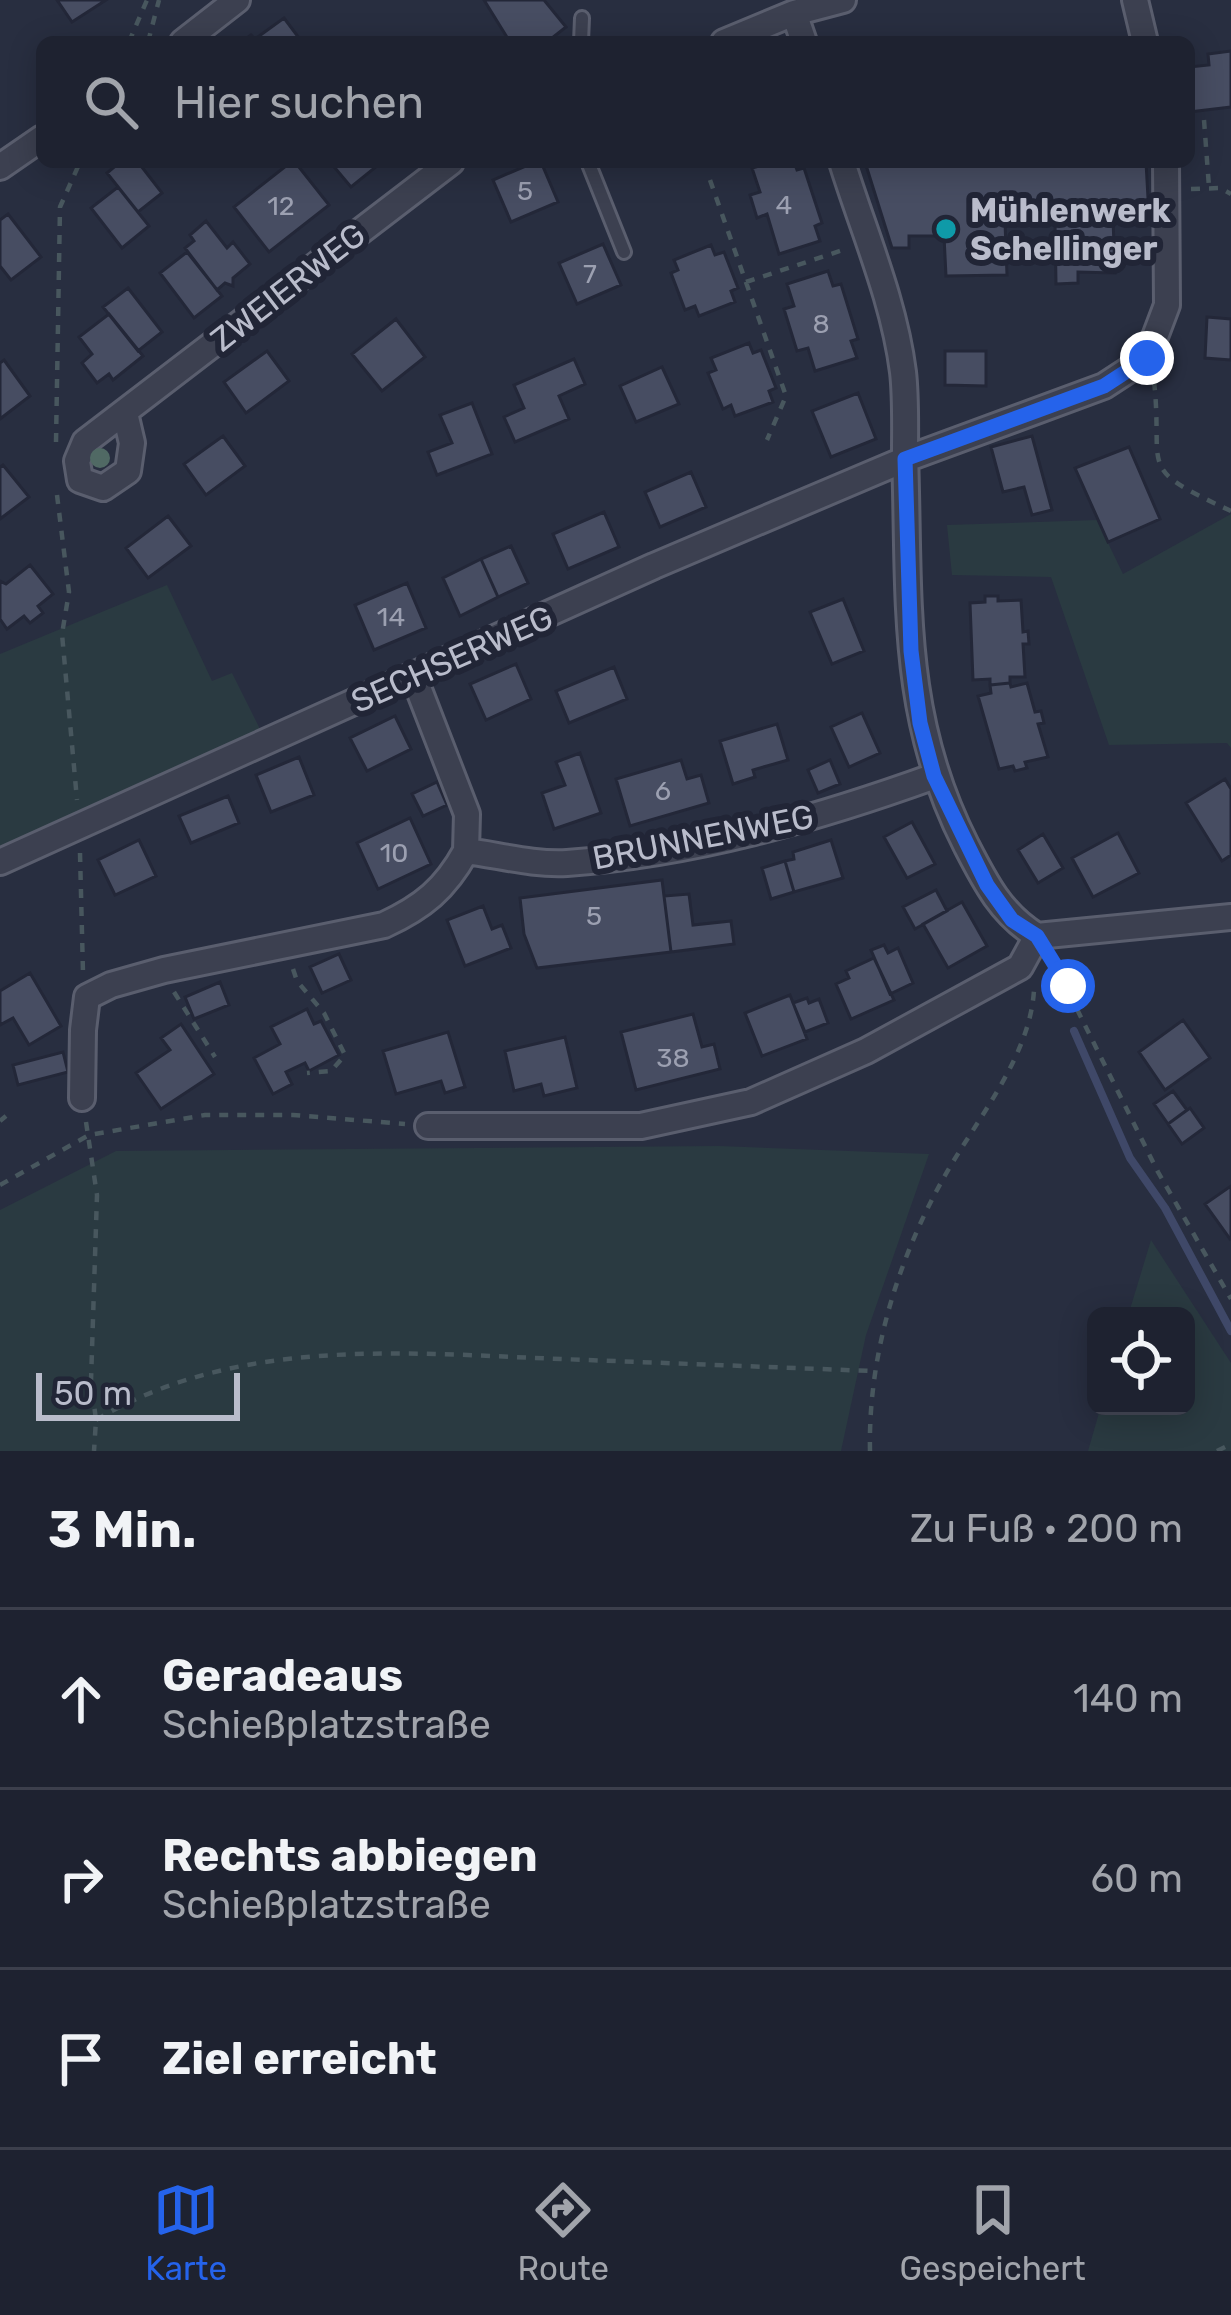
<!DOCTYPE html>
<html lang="de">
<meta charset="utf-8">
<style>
body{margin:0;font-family:Rubik,sans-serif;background:#262a38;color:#f1f3f6}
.controls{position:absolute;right:36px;bottom:36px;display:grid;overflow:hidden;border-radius:18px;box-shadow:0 6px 30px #0003}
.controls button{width:108px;height:108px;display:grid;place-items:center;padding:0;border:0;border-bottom:3px solid #3c3f4c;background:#1e2230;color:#f1f3f6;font:60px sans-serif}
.scale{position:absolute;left:36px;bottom:30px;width:204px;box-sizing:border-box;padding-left:12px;border:6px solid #b9bccb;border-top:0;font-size:33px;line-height:42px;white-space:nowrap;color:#b9bccb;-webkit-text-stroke:9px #212536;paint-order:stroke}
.stop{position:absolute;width:36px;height:36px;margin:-27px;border:9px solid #2563eb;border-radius:50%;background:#fff}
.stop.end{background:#2563eb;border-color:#fff;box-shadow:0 3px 12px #0008}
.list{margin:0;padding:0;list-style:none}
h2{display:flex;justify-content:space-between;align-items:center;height:156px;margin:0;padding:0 48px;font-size:51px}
h2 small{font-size:39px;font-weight:400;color:#a1a4ab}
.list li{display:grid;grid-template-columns:78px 1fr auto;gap:36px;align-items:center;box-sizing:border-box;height:180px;padding:0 48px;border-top:3px solid #3c3f4c}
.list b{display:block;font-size:45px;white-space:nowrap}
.list p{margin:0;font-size:39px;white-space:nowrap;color:#a1a4ab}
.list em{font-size:39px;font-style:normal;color:#a1a4ab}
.icon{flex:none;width:66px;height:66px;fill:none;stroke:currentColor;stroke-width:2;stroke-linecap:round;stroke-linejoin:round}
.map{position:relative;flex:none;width:1231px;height:1451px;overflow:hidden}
.search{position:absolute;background:#1e2230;box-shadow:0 6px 30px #0003;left:36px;right:36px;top:36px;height:132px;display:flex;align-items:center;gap:30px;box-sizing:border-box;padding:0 42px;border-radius:18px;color:#a1a4ab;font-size:45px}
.sheet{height:696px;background:#1e2230}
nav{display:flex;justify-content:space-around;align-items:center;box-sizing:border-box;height:168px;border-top:3px solid #3c3f4c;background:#1e2230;font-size:33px;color:#a1a4ab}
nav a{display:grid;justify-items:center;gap:6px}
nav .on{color:#2563eb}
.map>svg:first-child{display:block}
.green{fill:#2a3a41}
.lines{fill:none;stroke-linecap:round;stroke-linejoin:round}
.stream{stroke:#3f4868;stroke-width:8}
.building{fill:#474d62;stroke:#232738;stroke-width:3}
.lane-casing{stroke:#5a5e6e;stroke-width:18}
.street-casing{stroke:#5a5e6e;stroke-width:30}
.path{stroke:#48575e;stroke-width:4.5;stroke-dasharray:9 9;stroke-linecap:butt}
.lane{stroke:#3c4050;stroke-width:12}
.street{stroke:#3c4050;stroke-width:24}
.tree{fill:#506964}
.route{stroke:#2563eb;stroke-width:15}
.culture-dot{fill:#0f9aa8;stroke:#212536;stroke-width:4.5}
.labels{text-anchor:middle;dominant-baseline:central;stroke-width:12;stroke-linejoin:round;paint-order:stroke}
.number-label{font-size:27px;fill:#9ca0b1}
.poi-label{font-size:33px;font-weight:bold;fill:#b9bccb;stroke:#212536;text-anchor:start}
.street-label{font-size:33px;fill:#b9bccb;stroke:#212536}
</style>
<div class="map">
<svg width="1231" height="1451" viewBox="0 0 1231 1451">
<rect width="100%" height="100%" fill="#282e40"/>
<path class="green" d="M1231,514V748L1227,743L1109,745L1051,577L952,575L947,525L1097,520L1123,574Z
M167,585L212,681L232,673L267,743L0,862V654Z
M719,1146L929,1154L866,1335L841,1451H0V1210L116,1151Z
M1151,1240L1231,1363V1451H1088L1101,1406H1186V1316H1128Z"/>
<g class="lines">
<path class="stream" d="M1074,1031L1130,1158L1165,1208L1231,1331"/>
</g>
<path class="building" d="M57,0H106L72,22Z
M484,0H544L566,27L547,42H510Z
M284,18L302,42H241L251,35L255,39Z
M1231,51V107L1189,112V67L1209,65L1208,54Z
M120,162H138L162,193L138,212L107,173Z
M291,162H295L329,205L269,252L234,207Z
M330,162H382L351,187Z
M535,162H541L558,202L511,222L493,180Z
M773,162H794L797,170L804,168L822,223L815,226L820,241L779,254L767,214L757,218L750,195L760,192L752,168Z
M865,162H1146L1149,216L1113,219L1115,273L1078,272V283L1056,284L1055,221L1005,222L1007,275L946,276L944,236H909V248H892Z
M118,187L149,226L122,248L91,208Z
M8,214L41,257L11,280L0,266V220Z
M206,221L227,248L233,242L250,264L233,278V286L225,283L217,290L185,248L194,241L190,235Z
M603,244L621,285L577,304L559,263Z
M711,245L715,255L724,252L738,288L731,291L735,302L699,316L695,306L685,310L671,273L678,270L674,260Z
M187,252L222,296L194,318L160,273Z
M828,271L833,286L841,284L858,339L851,341L857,358L815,371L808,348L797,351L784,309L794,306L787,284Z
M128,288L162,332L138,351L103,307Z
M109,314L143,356L113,380L109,374L97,383L82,363L92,354L79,337Z
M1207,317L1231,319V360L1205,358Z
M396,319L425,357L382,391L352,354Z
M749,343L753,353L761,350L776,388L769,391L773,402L735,416L731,405L723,409L708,373L716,370L711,358Z
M267,351L289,381L246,413L224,382Z
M945,351H986V386L945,385Z
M574,359L585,384L559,396L569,419L515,442L504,417L524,408L514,385Z
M4,360L30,396L0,419V363Z
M662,367L679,404L636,422L620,386Z
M858,393L876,439L831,457L812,411Z
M472,403L492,454L437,475L428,452L452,443L440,415Z
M223,436L245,466L206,495L184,464Z
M1032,436L1052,510L1032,515L1024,487L1003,492L991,447Z
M1129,447L1160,519L1108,542L1075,468Z
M3,465L29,497L0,519V467Z
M691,472L706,507L660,527L645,492Z
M604,512L619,547L568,569L553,534Z
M168,516L191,546L148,578L126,548Z
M511,546L528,583L498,597L481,559Z
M481,559L498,597L460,616L443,578Z
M30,565L53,594L38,606L43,613L30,623L24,616L7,629L0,619V581L6,584Z
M407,583L426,628L374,650L355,605Z
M985,596H998V601L1021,600L1023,632L1028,631L1029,644H1023L1025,677H1010V683L990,685V679L973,680L970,603L985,602Z
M843,599L864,651L832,664L810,612Z
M516,664L531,699L486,720L470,684Z
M614,667L627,699L569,723L556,691Z
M1010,683L1011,687L1027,683L1035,712L1041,711L1044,723L1038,724L1048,757L1025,762L1027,768L1015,771L1013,766L999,769L978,696L991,693L990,685Z
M862,713L880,753L849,767L831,727Z
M395,716L411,749L367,771L350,738Z
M777,724L788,760L753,770L755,777L733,784L720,741Z
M580,753L601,813L554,829L542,793L565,785L556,762Z
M299,757L314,795L271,812L256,775Z
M681,760L687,779L701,775L709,803L630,826L616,779Z
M830,760L840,784L818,793L808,770Z
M1225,779L1231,789V855L1222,861L1186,803Z
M437,782L447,805L423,816L412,794Z
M228,796L239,823L191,843L179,816Z
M410,818L431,864L378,889L357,843Z
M912,822L935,864L907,878L884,837Z
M1118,833L1139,873L1093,897L1072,858Z
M1043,834L1063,868L1038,883L1018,850Z
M139,840L156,876L115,895L98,860Z
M831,840L843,878L794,892L785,861L794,859L793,852Z
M785,861L794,892L771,899L762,868Z
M662,880L671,952L537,968L524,934L520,898Z
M936,890L947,911L915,929L903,907Z
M689,894L693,925L731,921L734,944L671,952L664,896Z
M962,902L987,946L948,968L923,924Z
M483,906L492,929L502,925L511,948L465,966L447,920Z
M884,945L888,953L898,948L913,983L890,994L871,950Z
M339,954L351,980L322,993L310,967Z
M874,958L894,1000L851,1019L836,984L849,978L846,971Z
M30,973L61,1026L29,1045L13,1018L0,1025V991Z
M220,982L229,1005L194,1019L185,997Z
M790,995L807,1039L762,1056L745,1013Z
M807,998L809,1003L819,999L828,1023L805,1032L793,1003Z
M307,1009L314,1024L321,1021L339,1055L309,1071L305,1063L286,1072L292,1084L273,1094L254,1058L280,1044L271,1027Z
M693,1014L702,1047L714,1044L720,1069L636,1090L621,1032Z
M1183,1020L1210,1058L1165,1090L1139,1052Z
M181,1024L214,1074L161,1109L136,1073L170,1050L161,1038Z
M448,1032L465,1087L445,1093L441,1081L396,1094L383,1051Z
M565,1037L577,1088L544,1096L541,1084L514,1091L505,1051Z
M63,1052L68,1072L18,1085L13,1065Z
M1173,1091L1187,1110L1168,1124L1154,1104Z
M1190,1108L1204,1128L1182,1144L1168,1124Z
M1231,1186V1238L1230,1239L1205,1204Z"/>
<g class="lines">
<defs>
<path id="lane" d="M581,42L582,18
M588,162L624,252"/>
<path id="street" d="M1135,0L1145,42
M794,13L804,42
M183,42L237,0
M724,42L794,13L843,0
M842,162C863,230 894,300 903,372C906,398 905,427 905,454C910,596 899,714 966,845C985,882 1001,914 1037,936
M0,167L42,138
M125,413L132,443L128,471L103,488L80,480L77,461L85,442L451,162
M414,677L467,814L466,851
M0,862L654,566L906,459L1104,386L1147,358L1167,305L1166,162
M1037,936L1231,917
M82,1098L83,1030L87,997L111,985L164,970L384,925C423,907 445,889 466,851C498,855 534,865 567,863C693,854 816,819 935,776
M428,1126H641L751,1102L866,1051L1020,967L1037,936"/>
</defs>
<use href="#lane" class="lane-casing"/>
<use href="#street" class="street-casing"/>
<path class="path" d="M129,42L147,0
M148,42L159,0
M1204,120L1209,187
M710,180L786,396L767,440
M1191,189L1220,188L1231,194
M746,282L843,250
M1154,381C1164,473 1134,466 1231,511
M56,442L60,207L80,162
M57,495L69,592L62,634L77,800
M80,853L83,973
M1053,961L1158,1172L1231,1299
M293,969L297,981L324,1013L345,1055L331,1071L307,1073
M174,992L215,1057
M0,1121L6,1116
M86,1122L97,1195L91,1381L96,1420L94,1451
M0,1185L89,1135L205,1115H293L405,1124
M96,1420C237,1336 404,1353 561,1359C665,1363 769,1367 872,1371
M870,1451C868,1357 897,1261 943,1179C975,1121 1030,1058 1034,990
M1217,1451L1231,1444"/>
<use href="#lane" class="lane"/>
<use href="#street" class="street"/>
</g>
<circle class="tree" cx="100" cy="458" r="10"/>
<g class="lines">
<path class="route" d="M1068,986L1037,936L1012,920L987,885L934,776L920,723L911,651L905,459L1104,386L1147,358"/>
</g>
<circle class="culture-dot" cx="946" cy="229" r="12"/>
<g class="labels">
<g class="number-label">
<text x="525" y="191">5</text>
<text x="784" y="205">4</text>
<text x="281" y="206">12</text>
<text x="590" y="274">7</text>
<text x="821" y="324">8</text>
<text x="391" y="617">14</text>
<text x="663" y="791">6</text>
<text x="394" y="853">10</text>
<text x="594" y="916">5</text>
<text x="673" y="1058">38</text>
</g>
<g class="poi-label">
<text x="970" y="210">Mühlenwerk<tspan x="970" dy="38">Schellinger</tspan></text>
</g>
<g class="street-label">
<text transform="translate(288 287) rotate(-38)">ZWEIERWEG</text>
<text transform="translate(452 659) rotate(-24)">SECHSERWEG</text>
<text transform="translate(703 837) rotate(-11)">BRUNNENWEG</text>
</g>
</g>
</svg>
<div class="controls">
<button><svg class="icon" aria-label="locate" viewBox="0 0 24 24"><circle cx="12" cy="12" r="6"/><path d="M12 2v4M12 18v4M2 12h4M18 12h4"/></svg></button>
</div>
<div class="scale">50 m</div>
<div class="stop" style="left:1068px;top:986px"></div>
<div class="stop end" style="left:1147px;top:358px"></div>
<div class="search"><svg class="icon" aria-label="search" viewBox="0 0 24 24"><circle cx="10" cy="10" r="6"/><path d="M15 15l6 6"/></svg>Hier suchen</div>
</div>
<section class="sheet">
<h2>3 Min.<small>Zu Fuß · 200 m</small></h2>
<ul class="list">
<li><svg class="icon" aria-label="ahead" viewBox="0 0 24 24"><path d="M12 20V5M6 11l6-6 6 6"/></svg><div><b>Geradeaus</b><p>Schießplatzstraße</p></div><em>140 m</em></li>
<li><svg class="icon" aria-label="right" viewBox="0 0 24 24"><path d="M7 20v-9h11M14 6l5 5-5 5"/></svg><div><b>Rechts abbiegen</b><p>Schießplatzstraße</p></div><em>60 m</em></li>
<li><svg class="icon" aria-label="arrive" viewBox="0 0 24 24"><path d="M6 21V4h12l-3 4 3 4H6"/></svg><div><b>Ziel erreicht</b></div></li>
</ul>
</section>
<nav>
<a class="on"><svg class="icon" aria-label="map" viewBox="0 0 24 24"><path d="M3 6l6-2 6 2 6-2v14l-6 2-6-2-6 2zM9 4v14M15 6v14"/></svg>Karte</a>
<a><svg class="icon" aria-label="directions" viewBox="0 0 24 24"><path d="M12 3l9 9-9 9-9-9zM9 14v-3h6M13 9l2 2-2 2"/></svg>Route</a>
<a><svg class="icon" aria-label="saved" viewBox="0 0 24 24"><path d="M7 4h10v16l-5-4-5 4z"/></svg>Gespeichert</a>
</nav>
